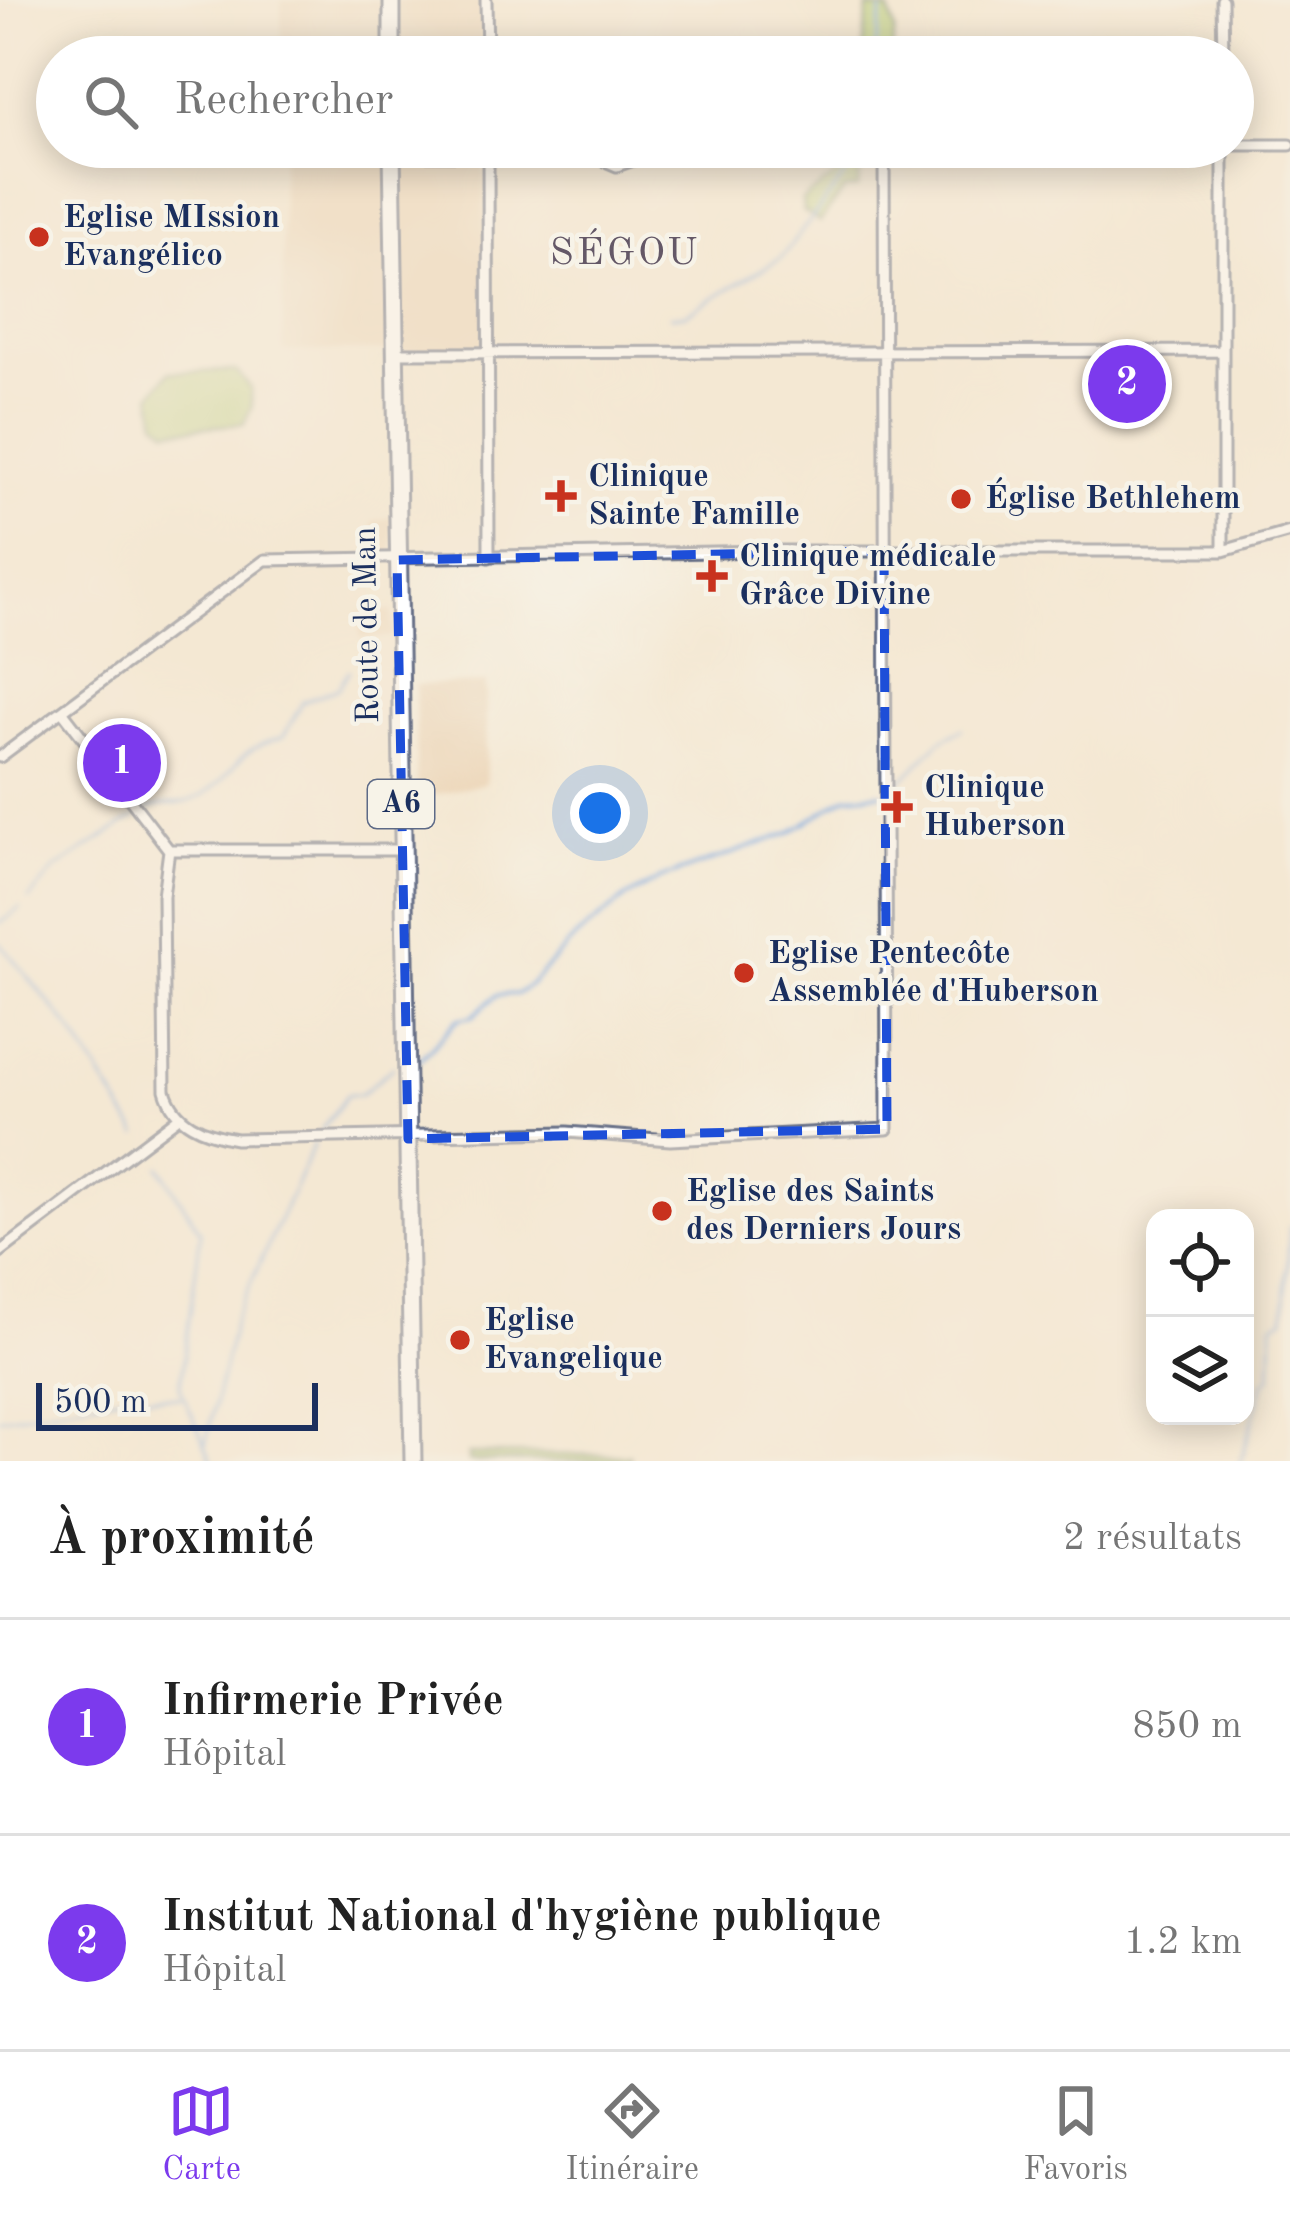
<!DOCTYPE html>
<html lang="fr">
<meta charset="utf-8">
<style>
body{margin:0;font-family:"Old Standard TT",serif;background:#f6f6f6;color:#222}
.controls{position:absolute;right:36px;bottom:36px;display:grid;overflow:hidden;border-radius:24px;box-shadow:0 6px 30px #0003}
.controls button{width:108px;height:108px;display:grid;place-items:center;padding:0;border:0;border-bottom:3px solid #e0e0e0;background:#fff;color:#222;font:60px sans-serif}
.scale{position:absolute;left:36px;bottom:30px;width:282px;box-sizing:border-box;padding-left:12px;border:6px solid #1b2f5e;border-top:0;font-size:33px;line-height:42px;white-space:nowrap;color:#1b2f5e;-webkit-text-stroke:9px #f7f3e8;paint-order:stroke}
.you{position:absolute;left:600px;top:813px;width:42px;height:42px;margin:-30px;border:9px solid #fff;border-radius:50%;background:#1a73e8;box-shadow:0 0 0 18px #1a73e833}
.badge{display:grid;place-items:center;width:78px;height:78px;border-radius:50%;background:#7c3aed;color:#fff;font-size:39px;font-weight:700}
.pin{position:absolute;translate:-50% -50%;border:6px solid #fff;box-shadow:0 3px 12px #0006}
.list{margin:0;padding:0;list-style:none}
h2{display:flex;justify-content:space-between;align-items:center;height:156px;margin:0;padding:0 48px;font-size:51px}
h2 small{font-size:39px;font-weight:400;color:#767676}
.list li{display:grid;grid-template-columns:78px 1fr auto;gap:36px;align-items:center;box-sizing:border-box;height:216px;padding:0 48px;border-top:3px solid #e0e0e0}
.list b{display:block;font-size:45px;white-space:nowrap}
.list p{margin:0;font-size:39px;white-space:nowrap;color:#767676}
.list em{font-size:39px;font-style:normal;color:#767676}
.icon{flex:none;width:66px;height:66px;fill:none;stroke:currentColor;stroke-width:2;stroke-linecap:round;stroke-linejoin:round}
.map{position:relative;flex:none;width:1290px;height:1461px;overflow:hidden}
.search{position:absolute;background:#fff;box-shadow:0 6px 30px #0003;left:36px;right:36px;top:36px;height:132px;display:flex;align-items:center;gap:30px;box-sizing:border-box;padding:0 42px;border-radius:66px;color:#767676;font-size:45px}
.sheet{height:588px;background:#fff}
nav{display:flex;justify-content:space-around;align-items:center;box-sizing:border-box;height:168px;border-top:3px solid #e0e0e0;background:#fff;font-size:33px;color:#767676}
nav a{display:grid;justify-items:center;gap:6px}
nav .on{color:#7c3aed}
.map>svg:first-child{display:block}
.built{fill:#edd7ba}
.green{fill:#aec96f;stroke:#647c66;stroke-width:3}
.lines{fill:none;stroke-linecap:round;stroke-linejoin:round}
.stream{stroke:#72a5de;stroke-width:3}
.minor-casing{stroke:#677087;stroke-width:15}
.highway-casing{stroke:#677087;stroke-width:21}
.minor{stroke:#fff;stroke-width:9}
.highway{stroke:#fff;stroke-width:15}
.marked{fill:none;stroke:#1d4ed8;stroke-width:9;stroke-dasharray:24 15;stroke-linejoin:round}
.poi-dot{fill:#c8321e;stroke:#f7f3e8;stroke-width:4.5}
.labels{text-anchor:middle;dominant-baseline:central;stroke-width:9;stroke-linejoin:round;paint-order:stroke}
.shield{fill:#f7f3e8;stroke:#5d6a87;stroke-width:3}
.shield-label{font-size:30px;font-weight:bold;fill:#1b2f5e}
.poi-label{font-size:33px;font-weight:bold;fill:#1b2f5e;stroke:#f7f3e8;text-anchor:start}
.street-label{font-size:33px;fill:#1b2f5e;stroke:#f7f3e8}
.quarter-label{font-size:39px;letter-spacing:3px;fill:#645867;stroke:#f7f3e8}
</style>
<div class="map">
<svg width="1290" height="1461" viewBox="0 0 1290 1461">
<rect width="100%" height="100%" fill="#f7f3e8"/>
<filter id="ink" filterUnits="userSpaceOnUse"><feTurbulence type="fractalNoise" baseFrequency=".00833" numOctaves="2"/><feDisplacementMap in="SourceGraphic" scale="24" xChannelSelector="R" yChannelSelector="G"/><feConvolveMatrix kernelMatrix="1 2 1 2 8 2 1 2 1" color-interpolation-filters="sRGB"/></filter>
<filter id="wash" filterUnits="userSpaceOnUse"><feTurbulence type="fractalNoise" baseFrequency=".004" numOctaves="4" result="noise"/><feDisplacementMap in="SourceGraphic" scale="48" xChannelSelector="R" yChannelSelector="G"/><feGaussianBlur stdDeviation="2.7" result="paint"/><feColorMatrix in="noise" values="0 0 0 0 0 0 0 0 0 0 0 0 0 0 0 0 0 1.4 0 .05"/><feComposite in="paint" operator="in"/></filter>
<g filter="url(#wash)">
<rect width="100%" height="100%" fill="#f4e8d3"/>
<path class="built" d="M281,0H481L484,57H281Z
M282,147H484L485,351H283Z
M1141,355L1142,410L1114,412L1113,356Z
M392,517L393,556L374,557L373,521Z
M392,611L393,637L360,638V612Z
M486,683V783L426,797L417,790L415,685Z"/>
<path class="green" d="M868,8L889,10L895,30L891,57H862Z
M841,153H863L858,188L844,190L820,222L803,211L802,200L837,175Z
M236,371L251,388L252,407L244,424L168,430L157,421L152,395L169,372Z
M468,1454L629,1455V1461H468Z"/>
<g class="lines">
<path class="stream" d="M883,0V1
M874,57L882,11
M671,316L686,314L781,258L861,155
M283,737L303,702L338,688L349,671
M891,791L940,741L962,729
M146,810C164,801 184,807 203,795C239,772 233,750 280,738
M29,899L55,869L135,817
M0,923L20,908
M0,943L71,1029L138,1135
M418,1062L458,1019L473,1016L497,995L517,994L531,984L577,936L626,898L660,879L790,833L847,796L881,793
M322,1129L347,1095H360L393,1067
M160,1167L201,1232L180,1387L212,1461
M0,1418L119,1396L181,1397
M205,1446L235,1318L314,1144
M1241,1461L1264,1382L1271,1377L1273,1324L1284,1318L1290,1226"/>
</g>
</g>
<g filter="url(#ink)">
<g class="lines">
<defs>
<path id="minor" d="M486,0L487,57
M1222,0L1223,57
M1233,145H1290
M488,147L489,557
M597,147L603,160L617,166L631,161L638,147
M694,147H777
M1223,147V551
M393,155L600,156
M394,353L1223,351
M63,712L169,850H402
M0,757L265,560L771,551H1223L1290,532
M169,850L163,896L165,1090C174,1123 204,1134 236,1139L567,1132L670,1140L887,1129L884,147
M0,1252L179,1117"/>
<path id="highway" d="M392,0V57
M392,147L413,1461"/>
</defs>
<use href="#minor" class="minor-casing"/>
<use href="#highway" class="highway-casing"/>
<use href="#minor" class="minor"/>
<use href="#highway" class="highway"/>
</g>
</g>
<path d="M0 0H1290V1461H0ZM884,551L887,1129L408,1139L397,560Z" fill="#f4e8d3" fill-opacity=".55" fill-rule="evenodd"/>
<path class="marked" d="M884,551L887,1129L408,1139L397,560Z"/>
<g class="poi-dot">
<circle cx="39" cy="237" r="12"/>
<path d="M555 478h12v12h12v12h-12v12h-12v-12h-12v-12h12z"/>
<circle cx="961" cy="499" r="12"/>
<path d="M706 558h12v12h12v12h-12v12h-12v-12h-12v-12h12z"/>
<path d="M891 789h12v12h12v12h-12v12h-12v-12h-12v-12h12z"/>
<circle cx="744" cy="973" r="12"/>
<circle cx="662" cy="1211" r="12"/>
<circle cx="460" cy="1340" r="12"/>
</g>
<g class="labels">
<rect class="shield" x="368" y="780" width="66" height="48" rx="9"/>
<g class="shield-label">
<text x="401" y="804">A6</text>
</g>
<g class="poi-label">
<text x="63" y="218">Eglise MIssion<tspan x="63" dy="38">Evangélico</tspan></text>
<text x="588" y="477">Clinique<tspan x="588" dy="38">Sainte Famille</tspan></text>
<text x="985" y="499">Église Bethlehem</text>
<text x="739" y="557">Clinique médicale<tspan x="739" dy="38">Grâce Divine</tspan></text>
<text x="924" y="788">Clinique<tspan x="924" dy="38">Huberson</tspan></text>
<text x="768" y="954">Eglise Pentecôte<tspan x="768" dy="38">Assemblée d'Huberson</tspan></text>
<text x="686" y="1192">Eglise des Saints<tspan x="686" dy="38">des Derniers Jours</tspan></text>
<text x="484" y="1321">Eglise<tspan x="484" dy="38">Evangelique</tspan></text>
</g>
<g class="street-label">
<text transform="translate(368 625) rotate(-91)">Route de Man</text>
</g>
<g class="quarter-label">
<text x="625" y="253">SÉGOU</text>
</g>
</g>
</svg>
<div class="controls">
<button><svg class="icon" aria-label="locate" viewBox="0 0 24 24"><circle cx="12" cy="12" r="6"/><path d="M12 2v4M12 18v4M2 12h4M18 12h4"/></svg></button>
<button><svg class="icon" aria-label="layers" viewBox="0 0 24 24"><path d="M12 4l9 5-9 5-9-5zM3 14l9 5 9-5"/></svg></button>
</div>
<div class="scale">500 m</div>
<div class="you"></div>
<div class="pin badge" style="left:122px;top:763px">1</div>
<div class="pin badge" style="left:1127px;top:384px">2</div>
<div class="search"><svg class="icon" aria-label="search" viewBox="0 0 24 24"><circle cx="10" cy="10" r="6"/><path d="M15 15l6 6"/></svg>Rechercher</div>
</div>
<section class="sheet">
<h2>À proximité<small>2 résultats</small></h2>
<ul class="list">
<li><span class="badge">1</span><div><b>Infirmerie Privée</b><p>Hôpital</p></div><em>850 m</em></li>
<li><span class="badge">2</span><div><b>Institut National d'hygiène publique</b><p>Hôpital</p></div><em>1.2 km</em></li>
</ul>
</section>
<nav>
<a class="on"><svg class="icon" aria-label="map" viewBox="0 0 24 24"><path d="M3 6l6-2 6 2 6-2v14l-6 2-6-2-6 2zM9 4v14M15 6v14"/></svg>Carte</a>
<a><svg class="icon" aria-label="directions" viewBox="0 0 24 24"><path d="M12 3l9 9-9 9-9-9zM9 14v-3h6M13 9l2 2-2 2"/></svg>Itinéraire</a>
<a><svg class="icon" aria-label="saved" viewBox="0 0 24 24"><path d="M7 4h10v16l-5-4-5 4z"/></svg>Favoris</a>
</nav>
